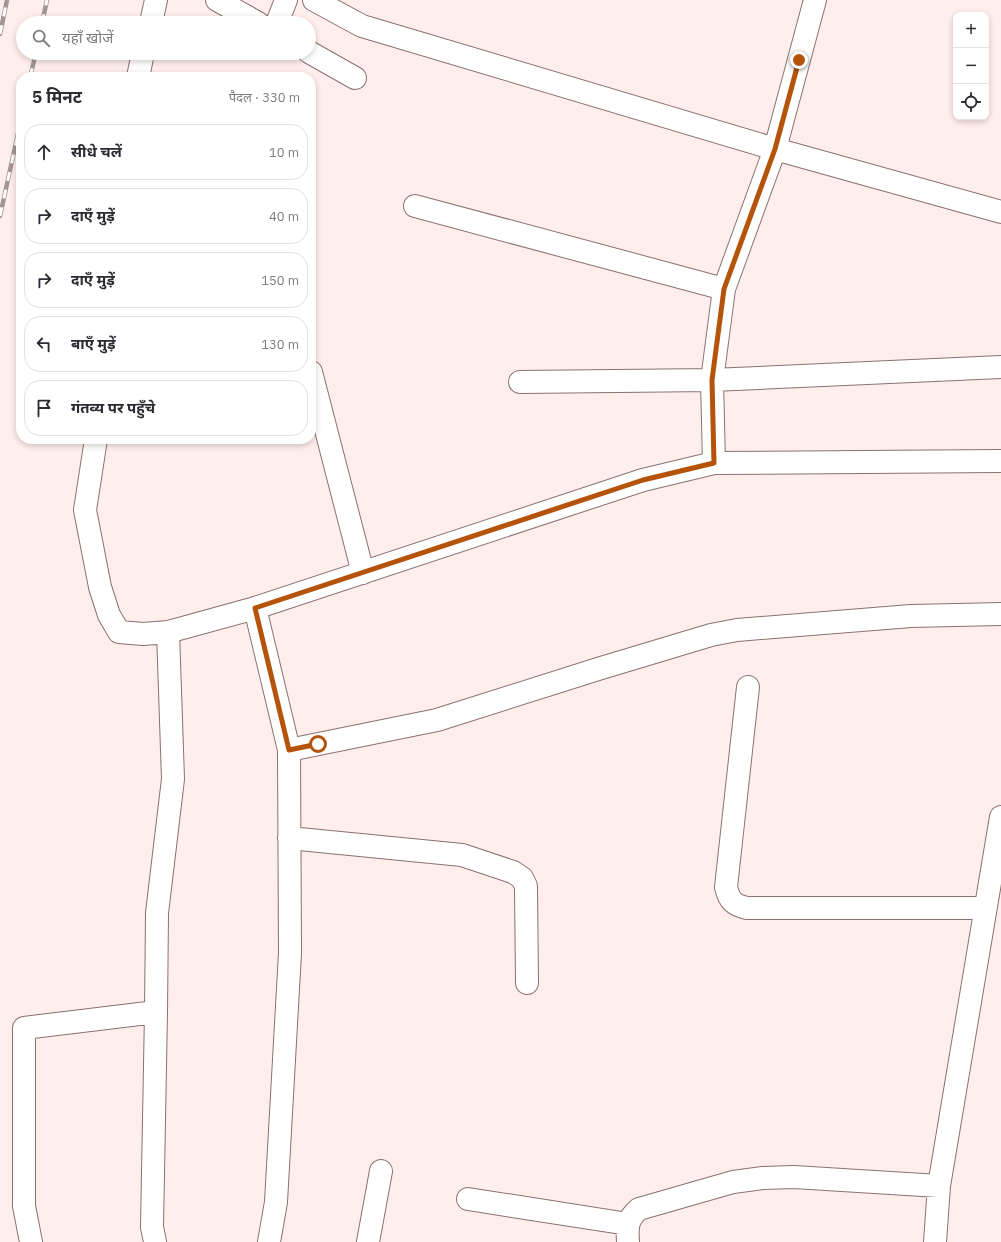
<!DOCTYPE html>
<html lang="hi">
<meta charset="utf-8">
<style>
body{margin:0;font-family:"IBM Plex Sans","Noto Sans Devanagari",sans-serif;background:#f2f2f3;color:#2b2b33}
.controls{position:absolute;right:12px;top:12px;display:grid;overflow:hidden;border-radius:8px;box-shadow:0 2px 6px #0003}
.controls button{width:36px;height:36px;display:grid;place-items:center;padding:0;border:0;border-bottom:1px solid #e1e1e2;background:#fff;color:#2b2b33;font:20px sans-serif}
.stop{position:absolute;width:12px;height:12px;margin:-9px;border:3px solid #b45309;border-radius:50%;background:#fff}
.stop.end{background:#b45309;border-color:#fff;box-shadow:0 1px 4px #0008}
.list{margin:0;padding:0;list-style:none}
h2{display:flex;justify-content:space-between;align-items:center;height:52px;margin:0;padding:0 16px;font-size:17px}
h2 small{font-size:13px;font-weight:400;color:#7c7c81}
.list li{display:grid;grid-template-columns:26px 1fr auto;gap:12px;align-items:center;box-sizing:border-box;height:56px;margin:0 8px 8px;padding:0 8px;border:1px solid #e1e1e2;border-radius:16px}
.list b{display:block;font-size:15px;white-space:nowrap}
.list em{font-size:13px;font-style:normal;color:#7c7c81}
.icon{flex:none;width:22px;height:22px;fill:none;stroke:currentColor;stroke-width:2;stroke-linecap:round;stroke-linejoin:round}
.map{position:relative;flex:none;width:1001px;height:1242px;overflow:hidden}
.search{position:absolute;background:#fff;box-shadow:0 2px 6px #0003;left:16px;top:16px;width:300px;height:44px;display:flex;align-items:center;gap:10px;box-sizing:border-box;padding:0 14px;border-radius:22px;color:#7c7c81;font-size:15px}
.panel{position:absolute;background:#fff;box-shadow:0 2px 6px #0003;left:16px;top:72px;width:300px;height:372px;border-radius:16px}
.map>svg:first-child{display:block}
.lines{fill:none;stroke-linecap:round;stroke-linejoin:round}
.minor-casing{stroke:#8a726d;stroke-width:24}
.minor{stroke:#fff;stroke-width:22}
.rail-casing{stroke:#a39592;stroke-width:4.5}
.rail{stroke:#fff;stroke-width:3;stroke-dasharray:9;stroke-linecap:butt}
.route{stroke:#b45309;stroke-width:5}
</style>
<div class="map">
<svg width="1001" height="1242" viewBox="0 0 1001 1242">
<rect width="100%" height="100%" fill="#ffeeeb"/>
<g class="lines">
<defs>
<path id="minor" d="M217,0L258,23
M314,0L362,26L775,149L1001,212
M151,23L156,0
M277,23L286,0
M309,52L355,78
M138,77L143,53
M415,206L724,289
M311,372L363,573
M520,382L712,380L1001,367
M96,439L85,510L100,587L109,615L119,632L143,634L168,632L255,608L643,480L714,463L1001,461
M714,463L712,380L724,289L775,149L815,0
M255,608L289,750L290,953L276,1202L269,1242
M748,687L726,887C729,900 733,905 747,908H985
M289,750L437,720L598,669L711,635L737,630L911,616L1001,614
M289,838L462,855L513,872L522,878L526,886L527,983
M468,1199L628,1224
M31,1242L24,1206V1028L156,1012L157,913L173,779L168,632
M155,1242L152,1227L156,1012
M368,1242L381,1171
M628,1242C627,1227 627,1219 639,1209L733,1182L763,1178L794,1177L939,1186
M935,1242L939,1186L1001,817"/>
</defs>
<use href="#minor" class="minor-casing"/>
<use href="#minor" class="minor"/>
<defs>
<path id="rail" d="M42,23L47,0
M0,34L7,0
M30,77L36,53
M0,216L21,120"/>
</defs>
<use href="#rail" class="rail-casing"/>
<use href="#rail" class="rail"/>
</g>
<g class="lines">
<path class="route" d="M318,744L289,750L255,608L643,480L714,463L712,380L724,289L775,149L799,60"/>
</g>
</svg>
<div class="controls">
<button>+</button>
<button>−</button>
<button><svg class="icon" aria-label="locate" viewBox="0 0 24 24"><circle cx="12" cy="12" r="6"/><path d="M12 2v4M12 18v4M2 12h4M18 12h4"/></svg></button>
</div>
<div class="stop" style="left:318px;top:744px"></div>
<div class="stop end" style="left:799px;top:60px"></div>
<div class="search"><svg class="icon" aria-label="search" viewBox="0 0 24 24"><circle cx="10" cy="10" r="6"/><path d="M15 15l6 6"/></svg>यहाँ खोजें</div>
<section class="panel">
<h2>5 मिनट<small>पैदल · 330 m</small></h2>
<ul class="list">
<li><svg class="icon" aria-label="ahead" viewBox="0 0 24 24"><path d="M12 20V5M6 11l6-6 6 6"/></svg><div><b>सीधे चलें</b></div><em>10 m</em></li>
<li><svg class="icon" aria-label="right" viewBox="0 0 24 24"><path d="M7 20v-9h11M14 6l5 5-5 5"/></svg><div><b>दाएँ मुड़ें</b></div><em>40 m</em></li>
<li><svg class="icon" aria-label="right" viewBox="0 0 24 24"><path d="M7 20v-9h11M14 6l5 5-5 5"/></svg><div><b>दाएँ मुड़ें</b></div><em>150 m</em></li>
<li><svg class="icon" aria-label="left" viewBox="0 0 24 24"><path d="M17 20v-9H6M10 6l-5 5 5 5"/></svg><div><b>बाएँ मुड़ें</b></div><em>130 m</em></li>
<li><svg class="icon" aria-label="arrive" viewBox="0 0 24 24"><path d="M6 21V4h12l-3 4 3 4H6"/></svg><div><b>गंतव्य पर पहुँचे</b></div></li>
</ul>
</section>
</div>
